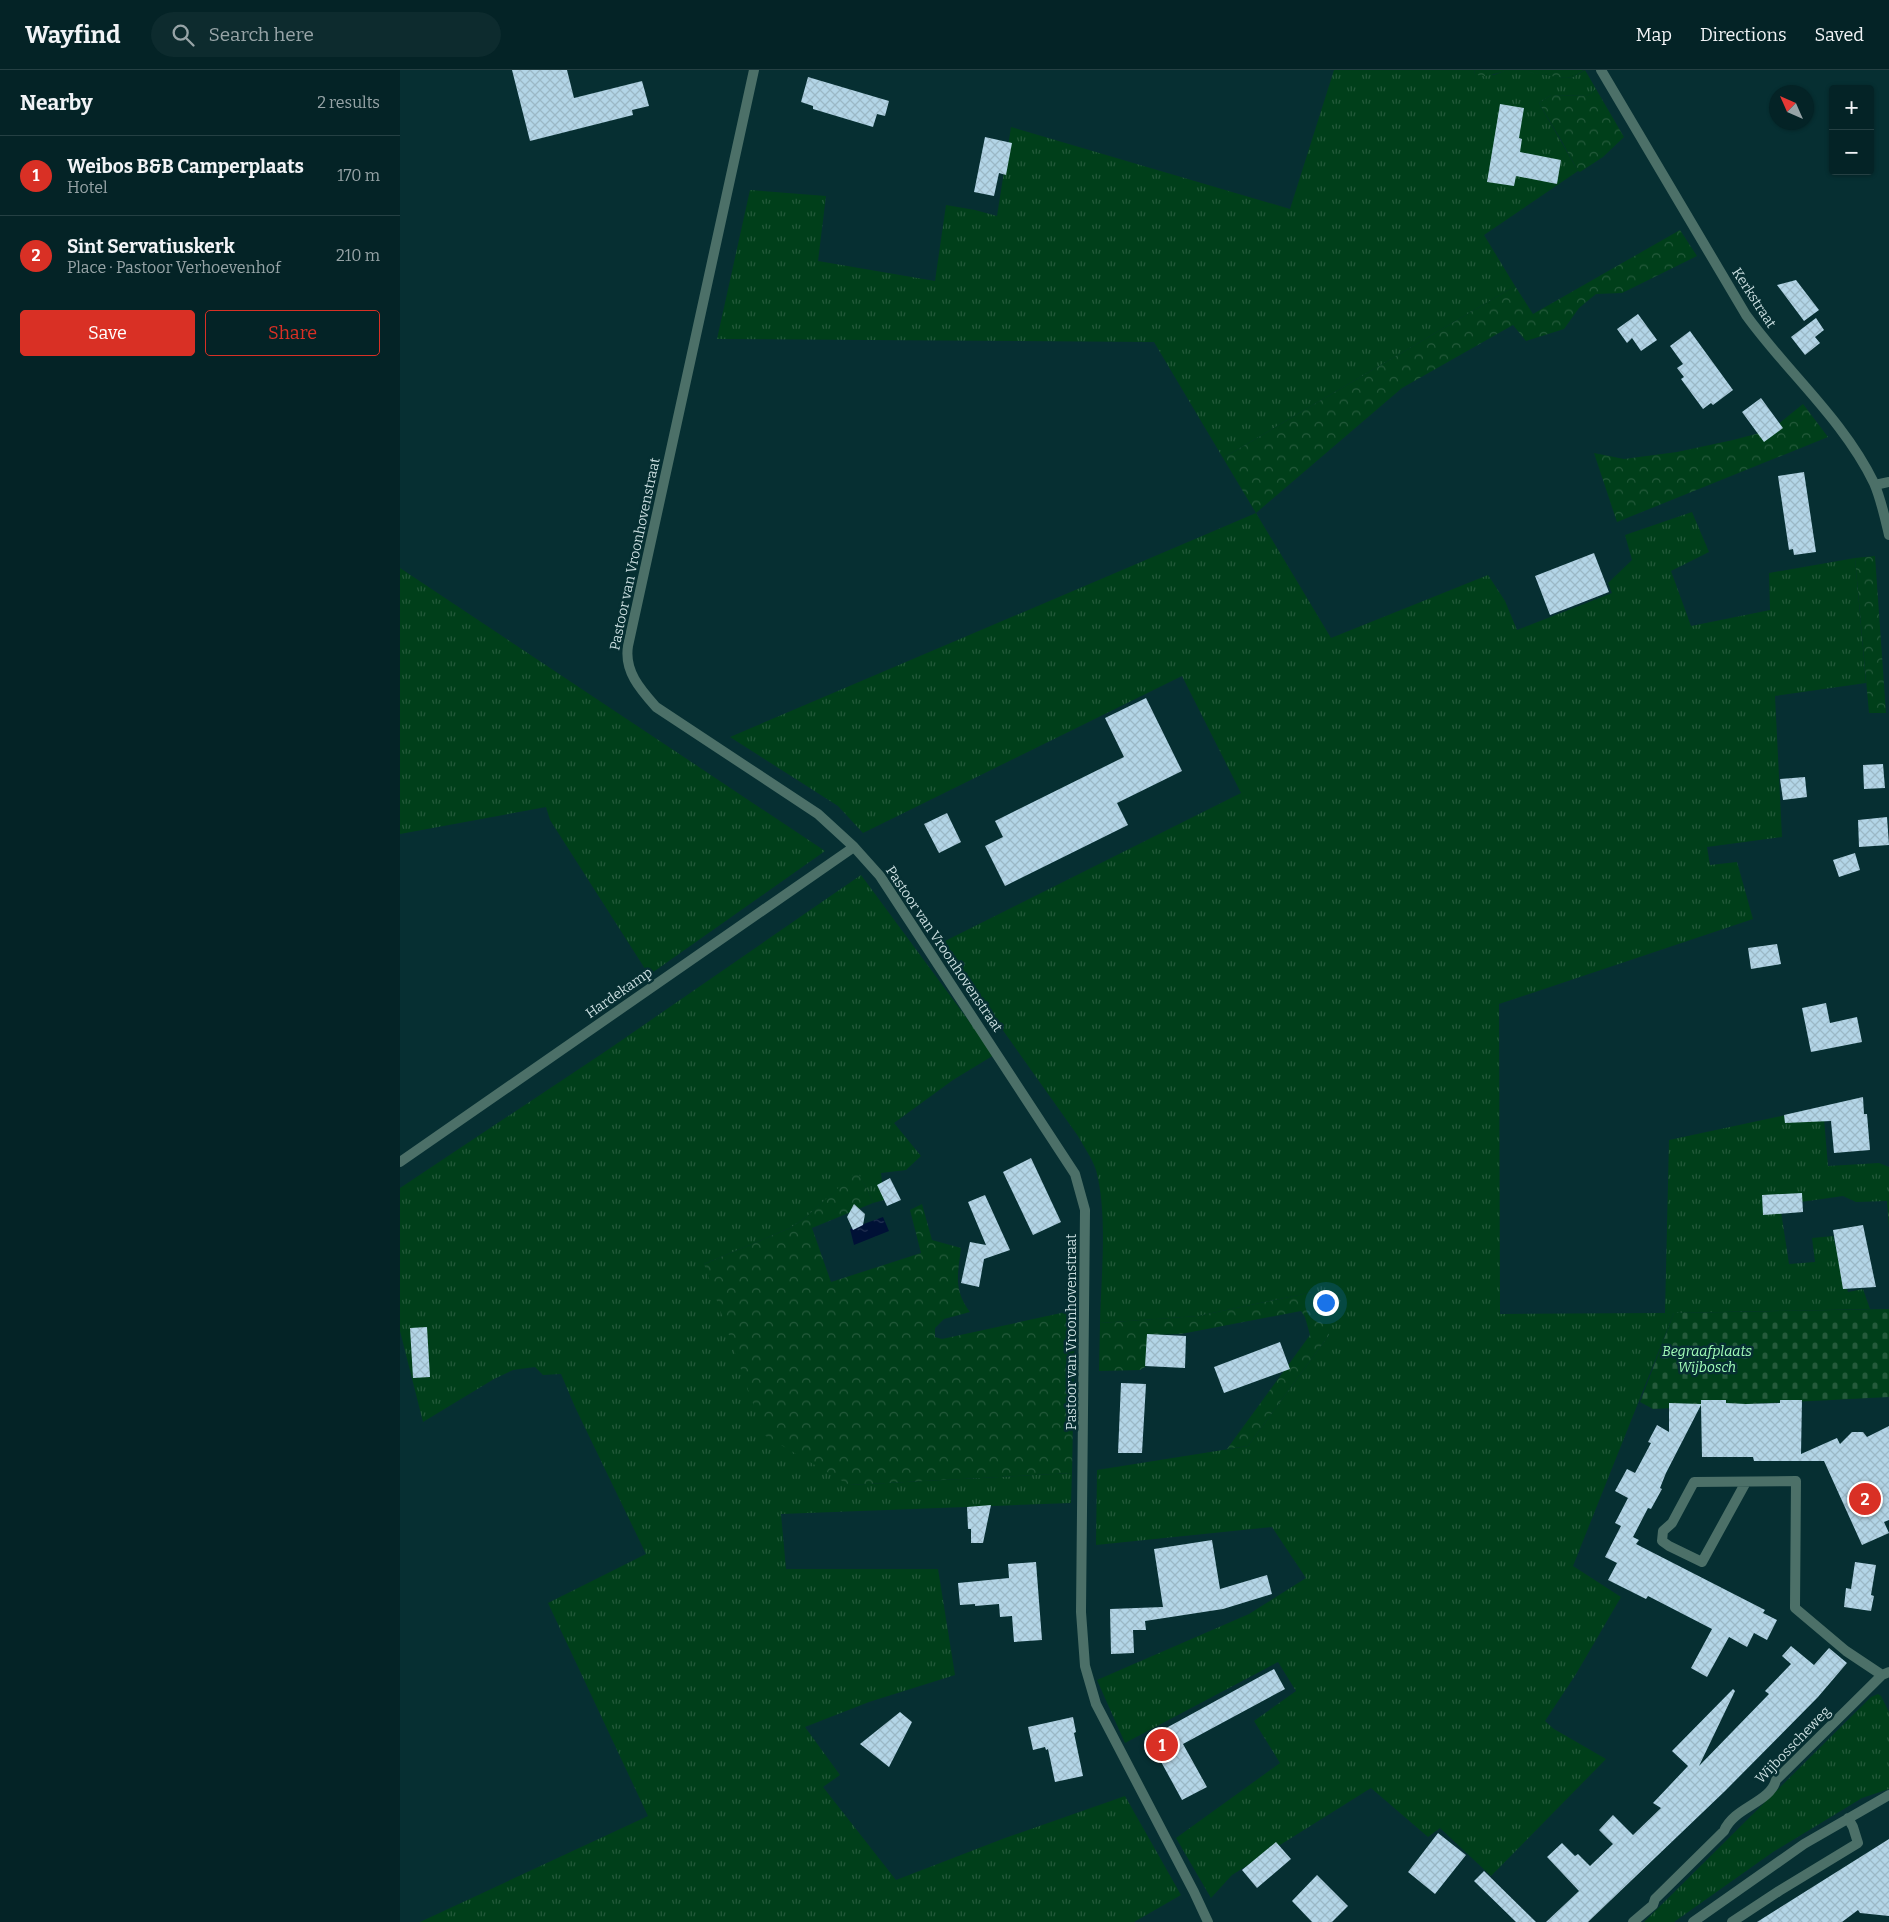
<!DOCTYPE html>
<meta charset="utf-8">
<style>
body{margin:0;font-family:Bitter,serif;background:#0d2b2e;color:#f1f3f6}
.controls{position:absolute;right:15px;top:15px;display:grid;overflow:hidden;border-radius:5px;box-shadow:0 1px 4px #0004}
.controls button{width:45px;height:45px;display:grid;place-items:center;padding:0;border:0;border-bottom:1px solid #254043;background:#042326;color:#f1f3f6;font:25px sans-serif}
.compass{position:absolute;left:1369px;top:15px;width:45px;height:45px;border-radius:50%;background:#042326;box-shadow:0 1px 4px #0004;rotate:315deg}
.you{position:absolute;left:925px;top:1232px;width:18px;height:18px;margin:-12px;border:4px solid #fff;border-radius:50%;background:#1a73e8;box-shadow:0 0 0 8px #1a73e833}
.badge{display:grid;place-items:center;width:32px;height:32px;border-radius:50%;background:#d93025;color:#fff;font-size:16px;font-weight:700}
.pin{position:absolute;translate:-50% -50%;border:2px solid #fff;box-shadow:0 1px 5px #0006}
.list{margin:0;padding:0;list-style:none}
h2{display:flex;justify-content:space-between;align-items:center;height:65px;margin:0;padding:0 20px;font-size:21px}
h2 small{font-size:16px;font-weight:400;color:#97a4a7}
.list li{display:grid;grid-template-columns:32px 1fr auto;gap:15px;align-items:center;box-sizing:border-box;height:80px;padding:0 20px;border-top:1px solid #254043}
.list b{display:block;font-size:19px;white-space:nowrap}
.list p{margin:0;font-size:16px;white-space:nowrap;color:#97a4a7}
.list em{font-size:16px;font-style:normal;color:#97a4a7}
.actions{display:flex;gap:10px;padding:15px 20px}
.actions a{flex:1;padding:11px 0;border:1px solid #d93025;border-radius:5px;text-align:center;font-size:18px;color:#d93025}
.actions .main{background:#d93025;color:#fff}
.icon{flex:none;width:28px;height:28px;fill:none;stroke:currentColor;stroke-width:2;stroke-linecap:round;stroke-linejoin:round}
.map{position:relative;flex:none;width:1489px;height:1852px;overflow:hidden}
header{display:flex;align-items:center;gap:30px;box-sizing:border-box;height:70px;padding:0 25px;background:#042326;border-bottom:1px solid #254043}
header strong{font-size:24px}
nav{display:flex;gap:28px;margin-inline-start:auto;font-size:18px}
.search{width:350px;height:45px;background:#0d2b2e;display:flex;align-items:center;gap:12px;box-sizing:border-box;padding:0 18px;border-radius:28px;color:#97a4a7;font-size:19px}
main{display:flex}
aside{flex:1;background:#042326}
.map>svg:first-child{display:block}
.grass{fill:url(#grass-tufts)}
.forest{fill:url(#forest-crowns)}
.cemetery{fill:url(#cemetery-stones)}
.water{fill:url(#water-ripples)}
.building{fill:url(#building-cross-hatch)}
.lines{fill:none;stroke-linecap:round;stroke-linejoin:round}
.street{stroke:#4c7068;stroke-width:10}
.labels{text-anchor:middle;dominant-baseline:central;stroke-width:5;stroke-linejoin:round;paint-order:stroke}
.street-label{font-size:14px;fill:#cadee0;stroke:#062f32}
.park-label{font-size:14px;font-style:italic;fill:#a2fdb9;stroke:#062f32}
</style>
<header>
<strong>Wayfind</strong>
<div class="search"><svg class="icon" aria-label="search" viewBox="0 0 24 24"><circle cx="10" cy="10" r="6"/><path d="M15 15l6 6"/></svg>Search here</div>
<nav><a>Map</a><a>Directions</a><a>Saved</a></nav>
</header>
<main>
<aside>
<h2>Nearby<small>2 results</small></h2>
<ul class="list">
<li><span class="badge">1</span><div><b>Weibos B&amp;B Camperplaats</b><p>Hotel</p></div><em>170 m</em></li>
<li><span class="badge">2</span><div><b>Sint Servatiuskerk</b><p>Place · Pastoor Verhoevenhof</p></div><em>210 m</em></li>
</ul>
<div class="actions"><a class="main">Save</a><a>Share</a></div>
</aside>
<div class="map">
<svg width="1489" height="1852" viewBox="0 0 1489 1852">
<defs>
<pattern id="grass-tufts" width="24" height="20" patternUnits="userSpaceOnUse" patternTransform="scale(1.25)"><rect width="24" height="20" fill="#003f1a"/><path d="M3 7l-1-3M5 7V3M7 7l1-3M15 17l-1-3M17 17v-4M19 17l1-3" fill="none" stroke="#245a3b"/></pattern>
<pattern id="forest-crowns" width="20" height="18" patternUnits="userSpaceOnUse" patternTransform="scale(1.25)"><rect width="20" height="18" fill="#003f1a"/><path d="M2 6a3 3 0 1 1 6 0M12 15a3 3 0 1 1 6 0" fill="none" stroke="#245a3b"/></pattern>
<pattern id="cemetery-stones" width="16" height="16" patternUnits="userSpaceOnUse" patternTransform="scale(1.25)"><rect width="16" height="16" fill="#003f1a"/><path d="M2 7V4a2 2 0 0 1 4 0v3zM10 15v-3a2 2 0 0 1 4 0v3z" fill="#245a3b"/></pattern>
<pattern id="water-ripples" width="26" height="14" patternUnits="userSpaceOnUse" patternTransform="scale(1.25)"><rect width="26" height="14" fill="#001136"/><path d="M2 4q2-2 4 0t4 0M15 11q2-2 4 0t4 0" fill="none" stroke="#243353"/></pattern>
<pattern id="building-cross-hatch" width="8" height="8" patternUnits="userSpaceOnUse" patternTransform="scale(1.25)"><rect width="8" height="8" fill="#b3d5e7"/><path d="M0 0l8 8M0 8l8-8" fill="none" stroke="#9bb8c6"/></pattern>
</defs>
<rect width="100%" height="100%" fill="#062f32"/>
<path class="grass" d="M934,0H1074L1075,4L1094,5L1107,0H1117L1166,8L1173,7L1185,0L1196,19L1187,26L1151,25L1139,33L1178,101L1084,165L1115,216L823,388L754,272L317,269L350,120L426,126L418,191L535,211L546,135L575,140L597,146L611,57L890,139Z
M1292,442L1309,482L1271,501L1291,556L1370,540L1369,503L1455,488L1466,613L1375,626L1382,767L1307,777L1310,795L1337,792L1353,849L1099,934L1100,1244L1265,1243L1269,1070L1423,1037L1428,1096L1479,1093L1489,1097V1158L1487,1131L1456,1132L1443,1126L1380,1135L1389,1194L1415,1192L1412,1168L1433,1166L1448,1222L1463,1219L1470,1239L1274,1243L1173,1496L1221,1527L1176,1604L1145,1651L1154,1659L1206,1689L1091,1806L1040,1758L1028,1767L971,1718L832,1805L811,1828L776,1768L880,1693L854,1651L896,1621L878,1592L725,1673L697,1610L849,1544L906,1508L872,1457L696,1475L697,1400L848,1376L929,1265L913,1222L798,1246L700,1253C701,1207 708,1144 696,1100C692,1088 684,1077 678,1066L541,873L841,723L782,606L463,763L438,736L330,667L856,443L931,568L1088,505L1105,531L1117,560L1212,523L1208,513L1232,490L1225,465Z
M0,498L425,781L249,905L150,750L146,737L0,764Z
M461,805L594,985L553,1010L494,1053L521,1086L506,1100L481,1103L484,1130L473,1133L468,1121L457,1102L405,1148L390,1158L304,1194L449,1415L672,1403L671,1433L381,1444L386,1499H538L555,1605L469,1632L405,1657L440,1705L423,1717L496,1810L605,1768L725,1726L781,1825L734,1852H20L248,1746L148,1533L246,1484L175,1337L161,1304L143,1305L135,1297L113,1300L94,1309L23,1352L0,1261V1118L209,979Z
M1478,1624L1481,1626L1489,1642V1719L1462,1728L1373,1782L1274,1852H1244L1471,1627Z"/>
<path class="forest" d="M1074,0H1184L1173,7L1166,8C1147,6 1125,0 1106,1C1094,3 1087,9 1075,4Z
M1196,19L1224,67L1203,87L1180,102L1178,101L1161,70L1139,33L1151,25L1187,26Z
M1280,160L1297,186L1222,223L1196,224L1179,238L1164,259L1126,271L1113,255L1002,318L856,443L823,388L1115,216L1133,244Z
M1403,334L1428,367L1217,452L1194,383L1224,389L1277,382L1333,370L1371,360Z
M1475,486L1486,643H1469L1455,488Z
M457,1101L468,1121L473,1133L412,1158L431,1212L521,1183L510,1140L522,1134L532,1170L561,1178C558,1203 553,1220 570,1242L544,1249L535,1258V1267L542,1269L675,1240L672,1403L449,1415L364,1365L304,1194L390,1158L405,1148Z
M913,1222L929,1259V1265L848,1376L827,1379L910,1265L905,1247L901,1241L781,1264L749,1265L750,1294L740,1300L699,1301L700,1253L798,1246Z"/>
<path class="cemetery" d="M1489,1239V1327L1253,1339L1240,1332L1274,1243Z"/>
<path class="water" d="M483,1147L489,1161L454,1175L450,1159Z"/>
<path class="building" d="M112,0H167L174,28L242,11L249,36L232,40L233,45L130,71Z
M408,7L489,31L485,46L477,44L473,57L413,39V36L401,32Z
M1100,34L1124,38L1119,68L1122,69L1120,82L1161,90L1157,114L1116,106L1114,116L1087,112Z
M585,67L612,73L606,105L599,103L594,126L574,122Z
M1396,210L1419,240L1404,251L1377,215Z
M1238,244L1257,270L1241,281L1232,268L1227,273L1217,259Z
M1416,248L1424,260L1415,267L1420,273L1405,285L1391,267Z
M1290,261L1333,320L1313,335L1311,333L1303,339L1281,309L1284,307L1277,298L1283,294L1270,276Z
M1361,328L1383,358L1364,372L1342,342Z
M1404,402L1416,482L1394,485L1393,479L1389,480L1378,406Z
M1194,483L1209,522L1150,545L1135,506Z
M746,628L782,701L717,733L728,755L605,816L585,776L603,767L595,751L724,687L705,648Z
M1483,694L1485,718L1464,719L1463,695Z
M1405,707L1407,727L1383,730L1380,709Z
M547,743L561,772L539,783L524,754Z
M1487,747L1489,775L1459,777L1458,750Z
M1455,783L1460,800L1439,807L1433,790Z
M1377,874L1381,894L1351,899L1348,878Z
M1426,933L1430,953L1457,947L1462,972L1411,982L1402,938Z
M1463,1027L1464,1044H1467L1470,1080L1434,1083L1431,1051L1385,1053L1384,1045Z
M631,1088L661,1152L633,1165L603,1102Z
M490,1108L501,1130L487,1136L477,1115Z
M1402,1123L1403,1142L1363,1145L1362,1125Z
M585,1125L610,1180L584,1189L579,1217L561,1213L570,1172L586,1175L568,1132Z
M454,1134L465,1144L463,1155L453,1160L447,1147Z
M1463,1155L1476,1217L1443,1219L1433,1160Z
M27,1257L30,1307L13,1308L10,1258Z
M747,1264L786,1266L785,1298L745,1296Z
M880,1272L890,1299L824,1323L814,1297Z
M721,1313L746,1314L742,1383H718Z
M1301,1330H1326V1333L1346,1334L1380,1333V1330H1402L1401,1384L1437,1368L1440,1374L1452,1362H1463L1467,1367L1489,1356V1450L1484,1452L1489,1463L1462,1475L1424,1391H1354L1353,1387H1302L1301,1335L1266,1403L1260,1418L1262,1419L1251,1439L1248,1438L1233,1467L1239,1470L1236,1474L1365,1540L1363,1543L1377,1550L1367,1570L1354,1563L1347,1577L1329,1567L1307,1607L1291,1598L1312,1559L1248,1526L1246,1529L1208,1510L1217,1493L1205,1487L1221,1456L1215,1453L1228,1428L1215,1421L1227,1399L1235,1403L1251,1373L1248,1372L1257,1355L1269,1362V1333L1301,1334Z
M591,1435L583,1473H571V1459H568L567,1437Z
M812,1470L820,1519L867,1505L872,1524L823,1539L745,1551L746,1560H733L734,1583L711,1584L710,1539L763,1537L754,1479Z
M636,1492L642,1570L614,1572L612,1546L600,1547L599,1534L575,1536V1534L560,1535L558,1513L609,1508L608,1494Z
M1455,1492L1476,1495L1471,1525L1474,1526L1471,1541L1444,1537L1446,1518L1451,1519Z
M1391,1576L1414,1595L1429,1578L1447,1593L1418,1627L1325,1721L1188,1852H1146L1179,1821L1147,1787L1162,1773L1175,1786L1178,1784L1190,1796L1213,1774L1199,1760L1213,1745L1233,1765L1261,1738L1253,1733L1288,1696L1272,1681L1333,1619L1335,1621L1299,1696L1369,1624L1365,1621L1391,1594L1382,1586Z
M874,1599L885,1619L783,1674L807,1717L782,1730L748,1668Z
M500,1642L512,1652L489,1697L460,1674Z
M673,1647L676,1662L674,1663L683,1706L655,1712L648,1679L646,1680L645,1677L633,1680L628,1657Z
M1038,1763L1066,1785L1035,1824L1008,1802Z
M1489,1769V1846L1460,1843L1458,1840L1442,1852H1357Z
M876,1772L891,1789L857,1818L842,1800Z
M1084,1801L1136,1852H1116L1074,1811Z
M917,1805L948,1836L932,1852H912L892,1831Z"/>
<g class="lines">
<path class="street" d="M354,0L228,576C224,601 240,619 256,637L418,744L454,777L480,806L675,1104L685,1140L681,1542L685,1596L696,1634L794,1822L808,1852
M1201,0L1346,245C1387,302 1443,349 1474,413C1481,429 1485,448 1489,465
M1475,415L1489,412
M0,1092L454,777
M1346,1412L1302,1492L1269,1476L1262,1471L1263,1461L1272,1453L1294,1412L1396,1411L1395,1538L1446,1581L1482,1605
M1233,1852L1253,1835L1255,1829L1324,1761C1334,1737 1370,1733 1376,1710L1482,1605L1489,1602
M1293,1852L1404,1774L1489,1725
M1332,1852L1379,1821L1458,1773L1453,1757L1448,1748"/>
</g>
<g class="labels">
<g class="street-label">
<text transform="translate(1354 228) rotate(57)">Kerkstraat</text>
<text transform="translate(235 484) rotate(-78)">Pastoor van Vroonhovenstraat</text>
<text transform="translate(544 879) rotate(56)">Pastoor van Vroonhovenstraat</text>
<text transform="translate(219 923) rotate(-35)">Hardekamp</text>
<text transform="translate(671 1262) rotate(-90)">Pastoor van Vroonhovenstraat</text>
<text transform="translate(1393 1675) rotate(-46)">Wijbosscheweg</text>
</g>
<g class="park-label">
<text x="1307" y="1281">Begraafplaats<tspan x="1307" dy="16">Wijbosch</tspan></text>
</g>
</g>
</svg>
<div class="controls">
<button>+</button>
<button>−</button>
</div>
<svg class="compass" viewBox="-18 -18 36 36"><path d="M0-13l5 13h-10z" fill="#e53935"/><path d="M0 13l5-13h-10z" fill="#97a4a7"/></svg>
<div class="you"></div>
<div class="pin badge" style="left:762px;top:1675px">1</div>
<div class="pin badge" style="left:1465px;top:1429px">2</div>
</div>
</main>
